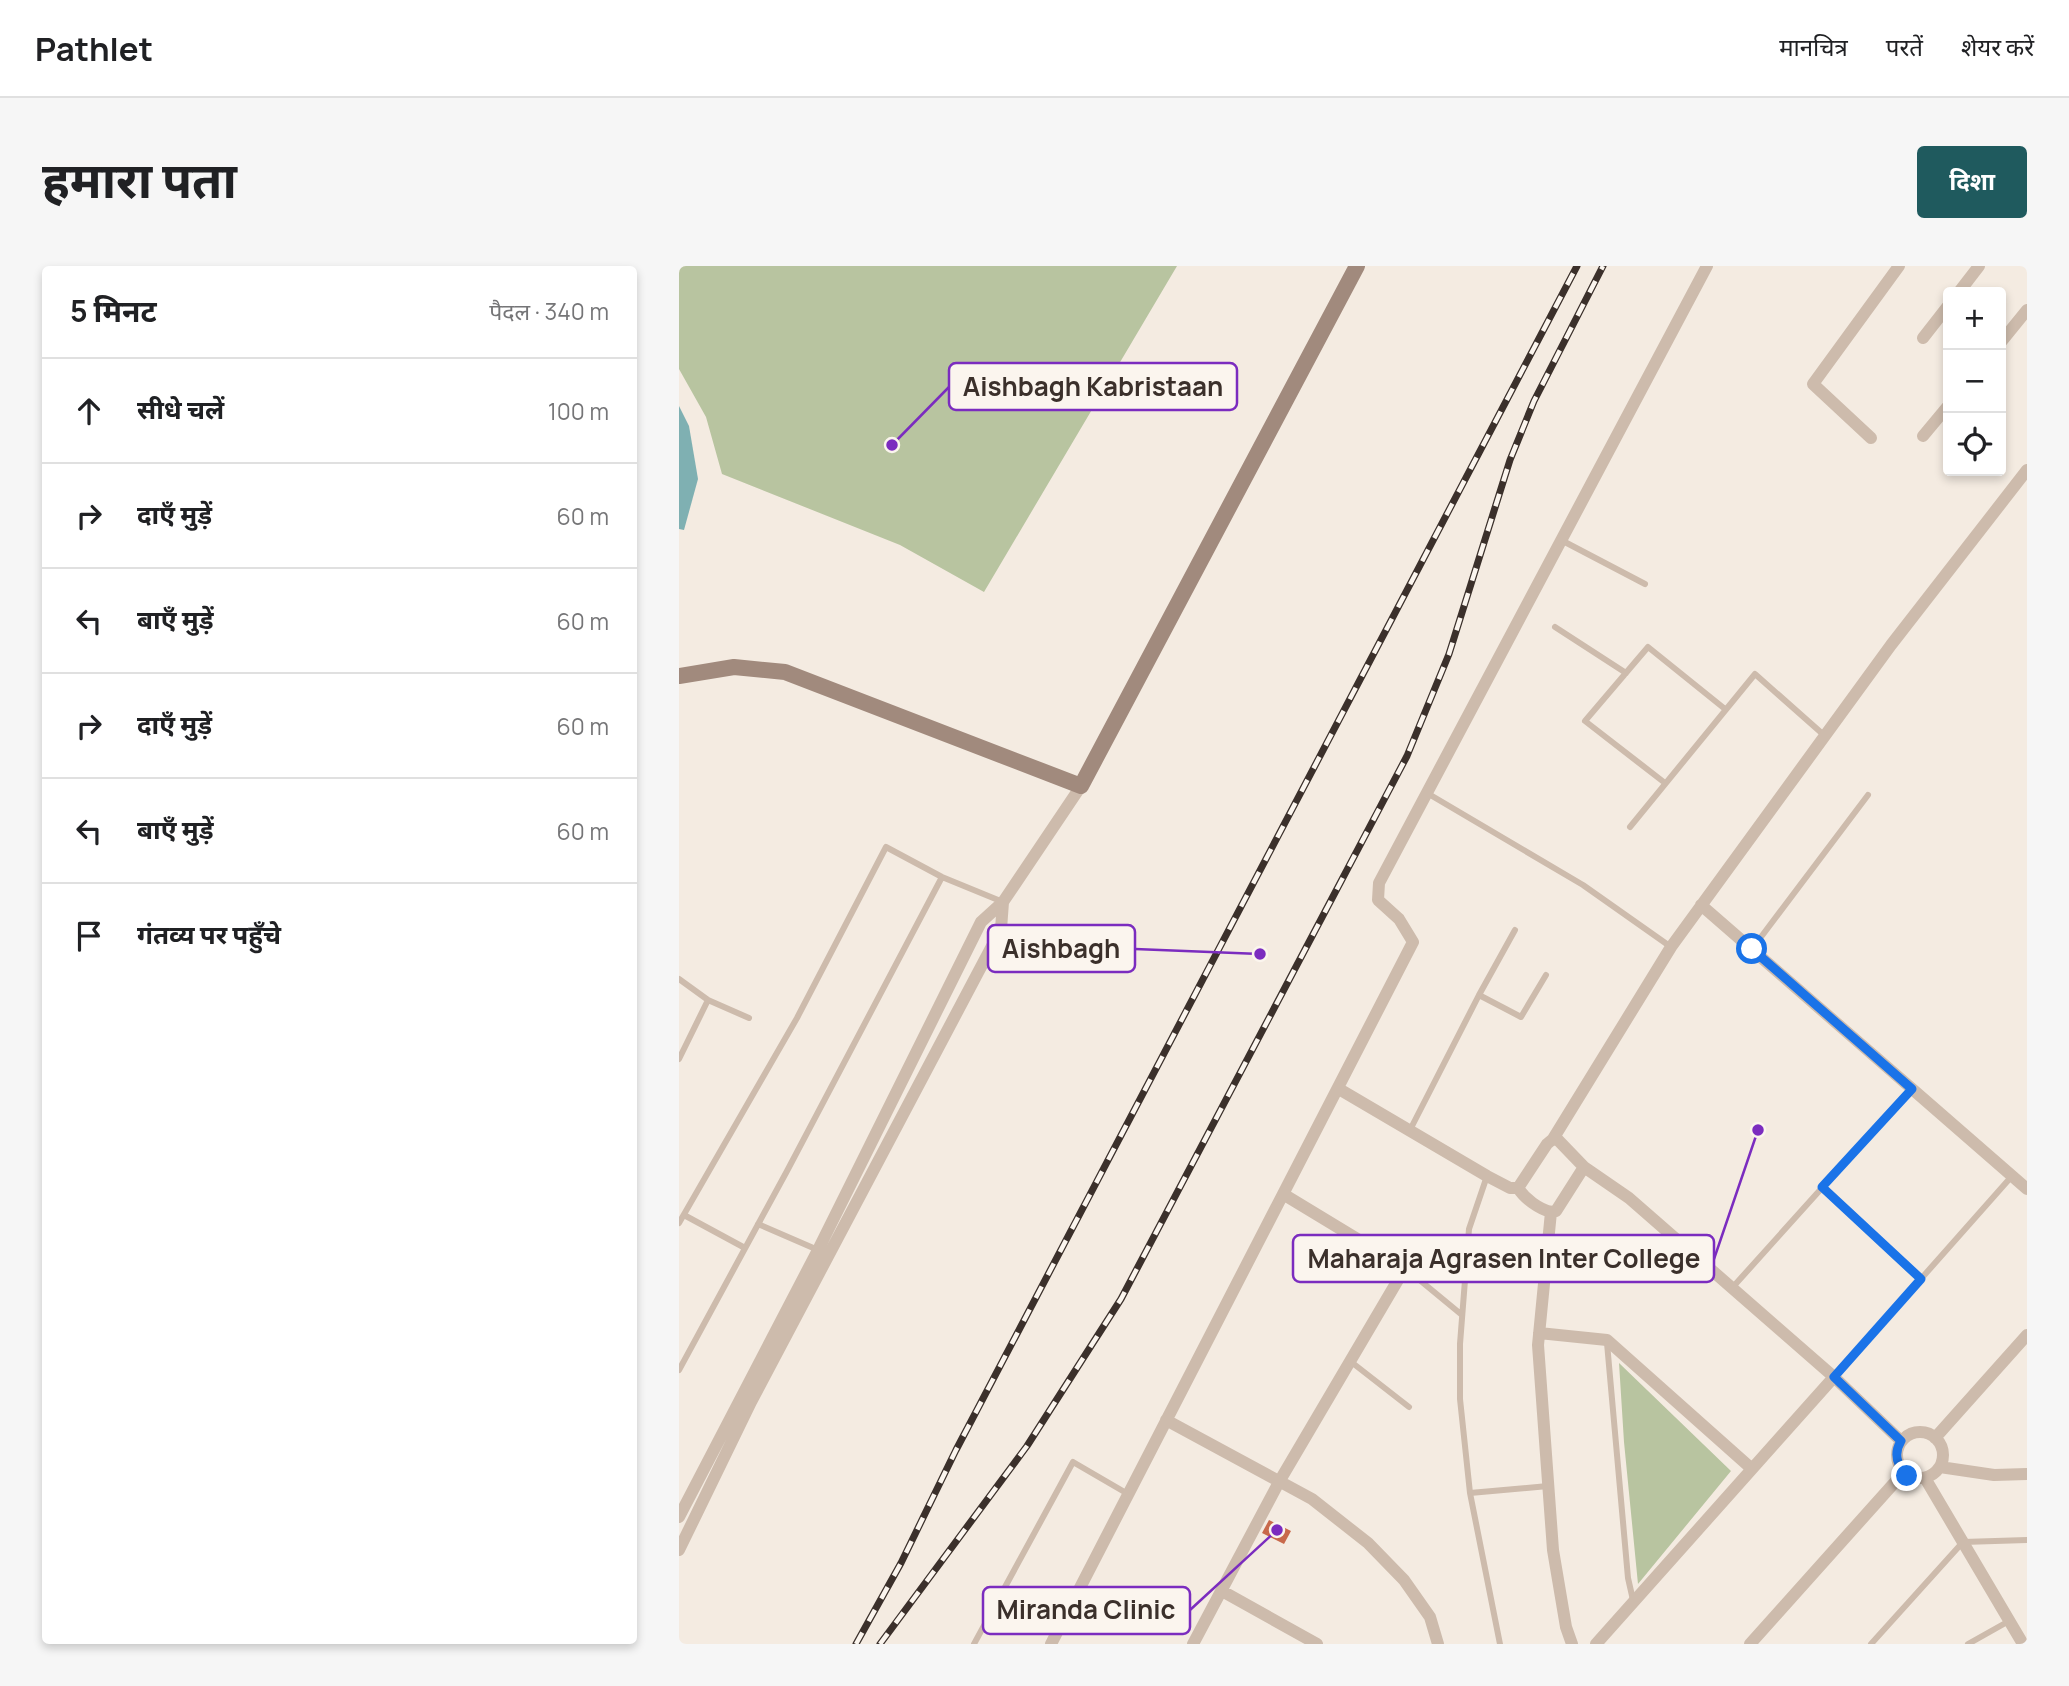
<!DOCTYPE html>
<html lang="hi">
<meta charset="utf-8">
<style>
body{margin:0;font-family:Manrope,"Noto Sans Devanagari",sans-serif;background:#f6f6f6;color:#202124}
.controls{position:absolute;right:21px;top:21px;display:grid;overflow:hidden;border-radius:7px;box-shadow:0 4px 10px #0003}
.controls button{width:63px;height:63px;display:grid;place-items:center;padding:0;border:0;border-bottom:2px solid #e0e0e0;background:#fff;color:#202124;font:35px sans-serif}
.stop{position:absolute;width:21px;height:21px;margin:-16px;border:5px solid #1a73e8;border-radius:50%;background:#fff}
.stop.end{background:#1a73e8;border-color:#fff;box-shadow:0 2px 7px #0008}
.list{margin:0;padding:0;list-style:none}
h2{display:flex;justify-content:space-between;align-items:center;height:91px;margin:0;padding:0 28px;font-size:30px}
h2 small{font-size:23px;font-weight:400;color:#757577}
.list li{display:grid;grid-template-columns:46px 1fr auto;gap:21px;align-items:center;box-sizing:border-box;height:105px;padding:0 28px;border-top:2px solid #e0e0e0}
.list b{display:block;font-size:26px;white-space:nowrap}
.list em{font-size:23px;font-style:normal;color:#757577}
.icon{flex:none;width:38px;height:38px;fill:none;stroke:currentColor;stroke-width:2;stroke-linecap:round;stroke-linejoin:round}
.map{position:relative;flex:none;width:1348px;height:1378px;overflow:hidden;border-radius:7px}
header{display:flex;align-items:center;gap:42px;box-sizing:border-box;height:98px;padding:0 35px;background:#fff;border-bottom:2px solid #e0e0e0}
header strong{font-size:33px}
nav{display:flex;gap:38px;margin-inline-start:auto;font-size:24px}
.intro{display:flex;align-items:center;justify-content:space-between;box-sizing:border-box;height:168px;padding:0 42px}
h1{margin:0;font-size:49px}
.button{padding:18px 32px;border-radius:7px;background:#1f5a5e;color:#fff;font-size:24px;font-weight:700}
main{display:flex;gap:42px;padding:0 42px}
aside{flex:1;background:#fff;border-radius:7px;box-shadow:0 4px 10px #0003}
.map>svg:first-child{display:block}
.green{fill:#b8c4a0}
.water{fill:#7fb0b2}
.building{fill:#c8694b}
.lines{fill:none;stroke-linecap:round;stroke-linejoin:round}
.lane{stroke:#cdbbac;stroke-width:6}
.street{stroke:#cdbbac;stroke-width:12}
.secondary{stroke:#a18a7d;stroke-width:16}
.rail-casing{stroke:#3b302b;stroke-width:7}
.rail{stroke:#fbf5ee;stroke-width:4.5;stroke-dasharray:13;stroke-linecap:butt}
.route{stroke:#1a73e8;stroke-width:9}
.leader{fill:none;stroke:#7b2cbf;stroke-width:2.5}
.callout-dot{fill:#7b2cbf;stroke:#fbf5ee;stroke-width:2.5}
.callout{fill:#fbf5ee;stroke:#7b2cbf;stroke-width:2.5}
.callout-label{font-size:26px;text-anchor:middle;font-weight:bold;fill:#3b302b}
</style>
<header>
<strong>Pathlet</strong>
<nav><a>मानचित्र</a><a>परतें</a><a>शेयर करें</a></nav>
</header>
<div class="intro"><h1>हमारा पता</h1><a class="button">दिशा</a></div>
<main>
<aside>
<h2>5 मिनट<small>पैदल · 340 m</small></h2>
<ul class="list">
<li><svg class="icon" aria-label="ahead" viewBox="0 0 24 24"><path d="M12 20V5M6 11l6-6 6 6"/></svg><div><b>सीधे चलें</b></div><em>100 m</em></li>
<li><svg class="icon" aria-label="right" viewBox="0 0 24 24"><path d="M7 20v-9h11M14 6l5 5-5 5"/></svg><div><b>दाएँ मुड़ें</b></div><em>60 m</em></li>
<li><svg class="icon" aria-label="left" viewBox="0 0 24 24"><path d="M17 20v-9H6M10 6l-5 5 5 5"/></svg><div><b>बाएँ मुड़ें</b></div><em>60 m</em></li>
<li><svg class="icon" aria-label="right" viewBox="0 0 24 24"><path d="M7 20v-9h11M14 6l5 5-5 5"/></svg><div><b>दाएँ मुड़ें</b></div><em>60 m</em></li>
<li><svg class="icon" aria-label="left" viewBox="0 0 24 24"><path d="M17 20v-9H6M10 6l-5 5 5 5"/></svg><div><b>बाएँ मुड़ें</b></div><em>60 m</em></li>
<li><svg class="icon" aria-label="arrive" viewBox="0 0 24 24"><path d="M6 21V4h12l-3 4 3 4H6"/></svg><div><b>गंतव्य पर पहुँचे</b></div></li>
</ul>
</aside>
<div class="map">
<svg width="1348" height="1378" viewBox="0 0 1348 1378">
<rect width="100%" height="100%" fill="#f4ebe1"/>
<path class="green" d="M0,0H498L305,326L221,279L43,208L27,151L0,103Z
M940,1097L1052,1205L959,1318L945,1176Z"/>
<path class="water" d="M0,140L10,160L19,213L5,264L0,263Z"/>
<path class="building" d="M590,1254L612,1265L605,1278L583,1267Z"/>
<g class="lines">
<path class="lane" d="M882,274L966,318
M876,361L947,407
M986,517L906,455L969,381L1046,443
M748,527L904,619L992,681
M951,561L1076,408L1146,470
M1073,683L1189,529
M0,713L29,734L70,752
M800,729L842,751L867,709
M0,793L29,734
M731,864L800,729L836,664
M808,910L790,963L781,1078V1133L791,1227L821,1378
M1143,921L1242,1013
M5,949L66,982
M0,957L118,752L207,581L263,611L324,636
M79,958L139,984
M726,1002L783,1049
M1053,1022L1232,823
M928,1077L949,1312L954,1334
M671,1095L730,1141
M0,1104L108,905L263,611
M1156,1110L1333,910
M791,1227L869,1220
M295,1378L394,1196L449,1228
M1192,1378L1284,1276L1348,1274
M1289,1378L1330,1355"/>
<path class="street" d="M1280,26L1300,0
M1244,72L1269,40
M1322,76L1348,44
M1244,170L1269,140
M1192,172L1134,118L1220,0
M1022,639L1348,923
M660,823L808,910L831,922H839C846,933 860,943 872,946
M874,873L879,874L905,901L950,932L1155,1111L1222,1175
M839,922L868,878L874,873L992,681L1212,379L1348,204
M860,1067L928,1074L1073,1203
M487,1154L633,1233L689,1277L725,1314L751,1351L759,1378
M1218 1189a23 23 0 1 1 46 0a23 23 0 1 1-46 0Z
M1256,1172L1348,1069
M1261,1201L1315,1209L1348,1208
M1246,1212L1344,1378
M0,1251L139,984L302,656L324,636L402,520
M0,1284L72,1136L322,663L324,636
M543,1325L638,1378
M372,1378L734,676L720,653L699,634L700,617L1028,0
M514,1378L600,1216L726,1002L604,928
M893,1378L887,1361L874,1284L859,1079L872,946L877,945L905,901
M917,1378L1155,1111
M1071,1378L1225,1206"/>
<path class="secondary" d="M0,410L55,401L106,406L402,520L678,0"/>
<defs>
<path id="rail" d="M177,1378L222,1297L277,1184L898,0
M201,1378L348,1180L442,1033L728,490L770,388L831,194L855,135L924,0"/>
</defs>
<use href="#rail" class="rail-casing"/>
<use href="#rail" class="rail"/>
</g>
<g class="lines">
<path class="route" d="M1073,683L1233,823L1143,921L1242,1013L1155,1111L1222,1175C1214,1188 1218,1199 1228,1210"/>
</g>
<path class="leader" d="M213 179L270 121M581 688L456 683M1079 864L1035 993M598 1264L511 1344"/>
<g class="callout-dot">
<circle cx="213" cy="179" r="7"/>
<circle cx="581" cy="688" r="7"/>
<circle cx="1079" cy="864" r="7"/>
<circle cx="598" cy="1264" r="7"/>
</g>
<g class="callout">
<rect x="270" y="97" width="288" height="47" rx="7"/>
<rect x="309" y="659" width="147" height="47" rx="7"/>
<rect x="614" y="969" width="421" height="47" rx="7"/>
<rect x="304" y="1321" width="207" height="47" rx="7"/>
</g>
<g class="callout-label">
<text x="414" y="130">Aishbagh Kabristaan</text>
<text x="382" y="692">Aishbagh</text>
<text x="825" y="1002">Maharaja Agrasen Inter College</text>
<text x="407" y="1353">Miranda Clinic</text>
</g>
</svg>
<div class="controls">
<button>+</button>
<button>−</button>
<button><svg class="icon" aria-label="locate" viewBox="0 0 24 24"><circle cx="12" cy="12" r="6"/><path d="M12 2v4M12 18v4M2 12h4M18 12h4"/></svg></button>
</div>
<div class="stop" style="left:1073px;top:683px"></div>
<div class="stop end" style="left:1228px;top:1210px"></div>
</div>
</main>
